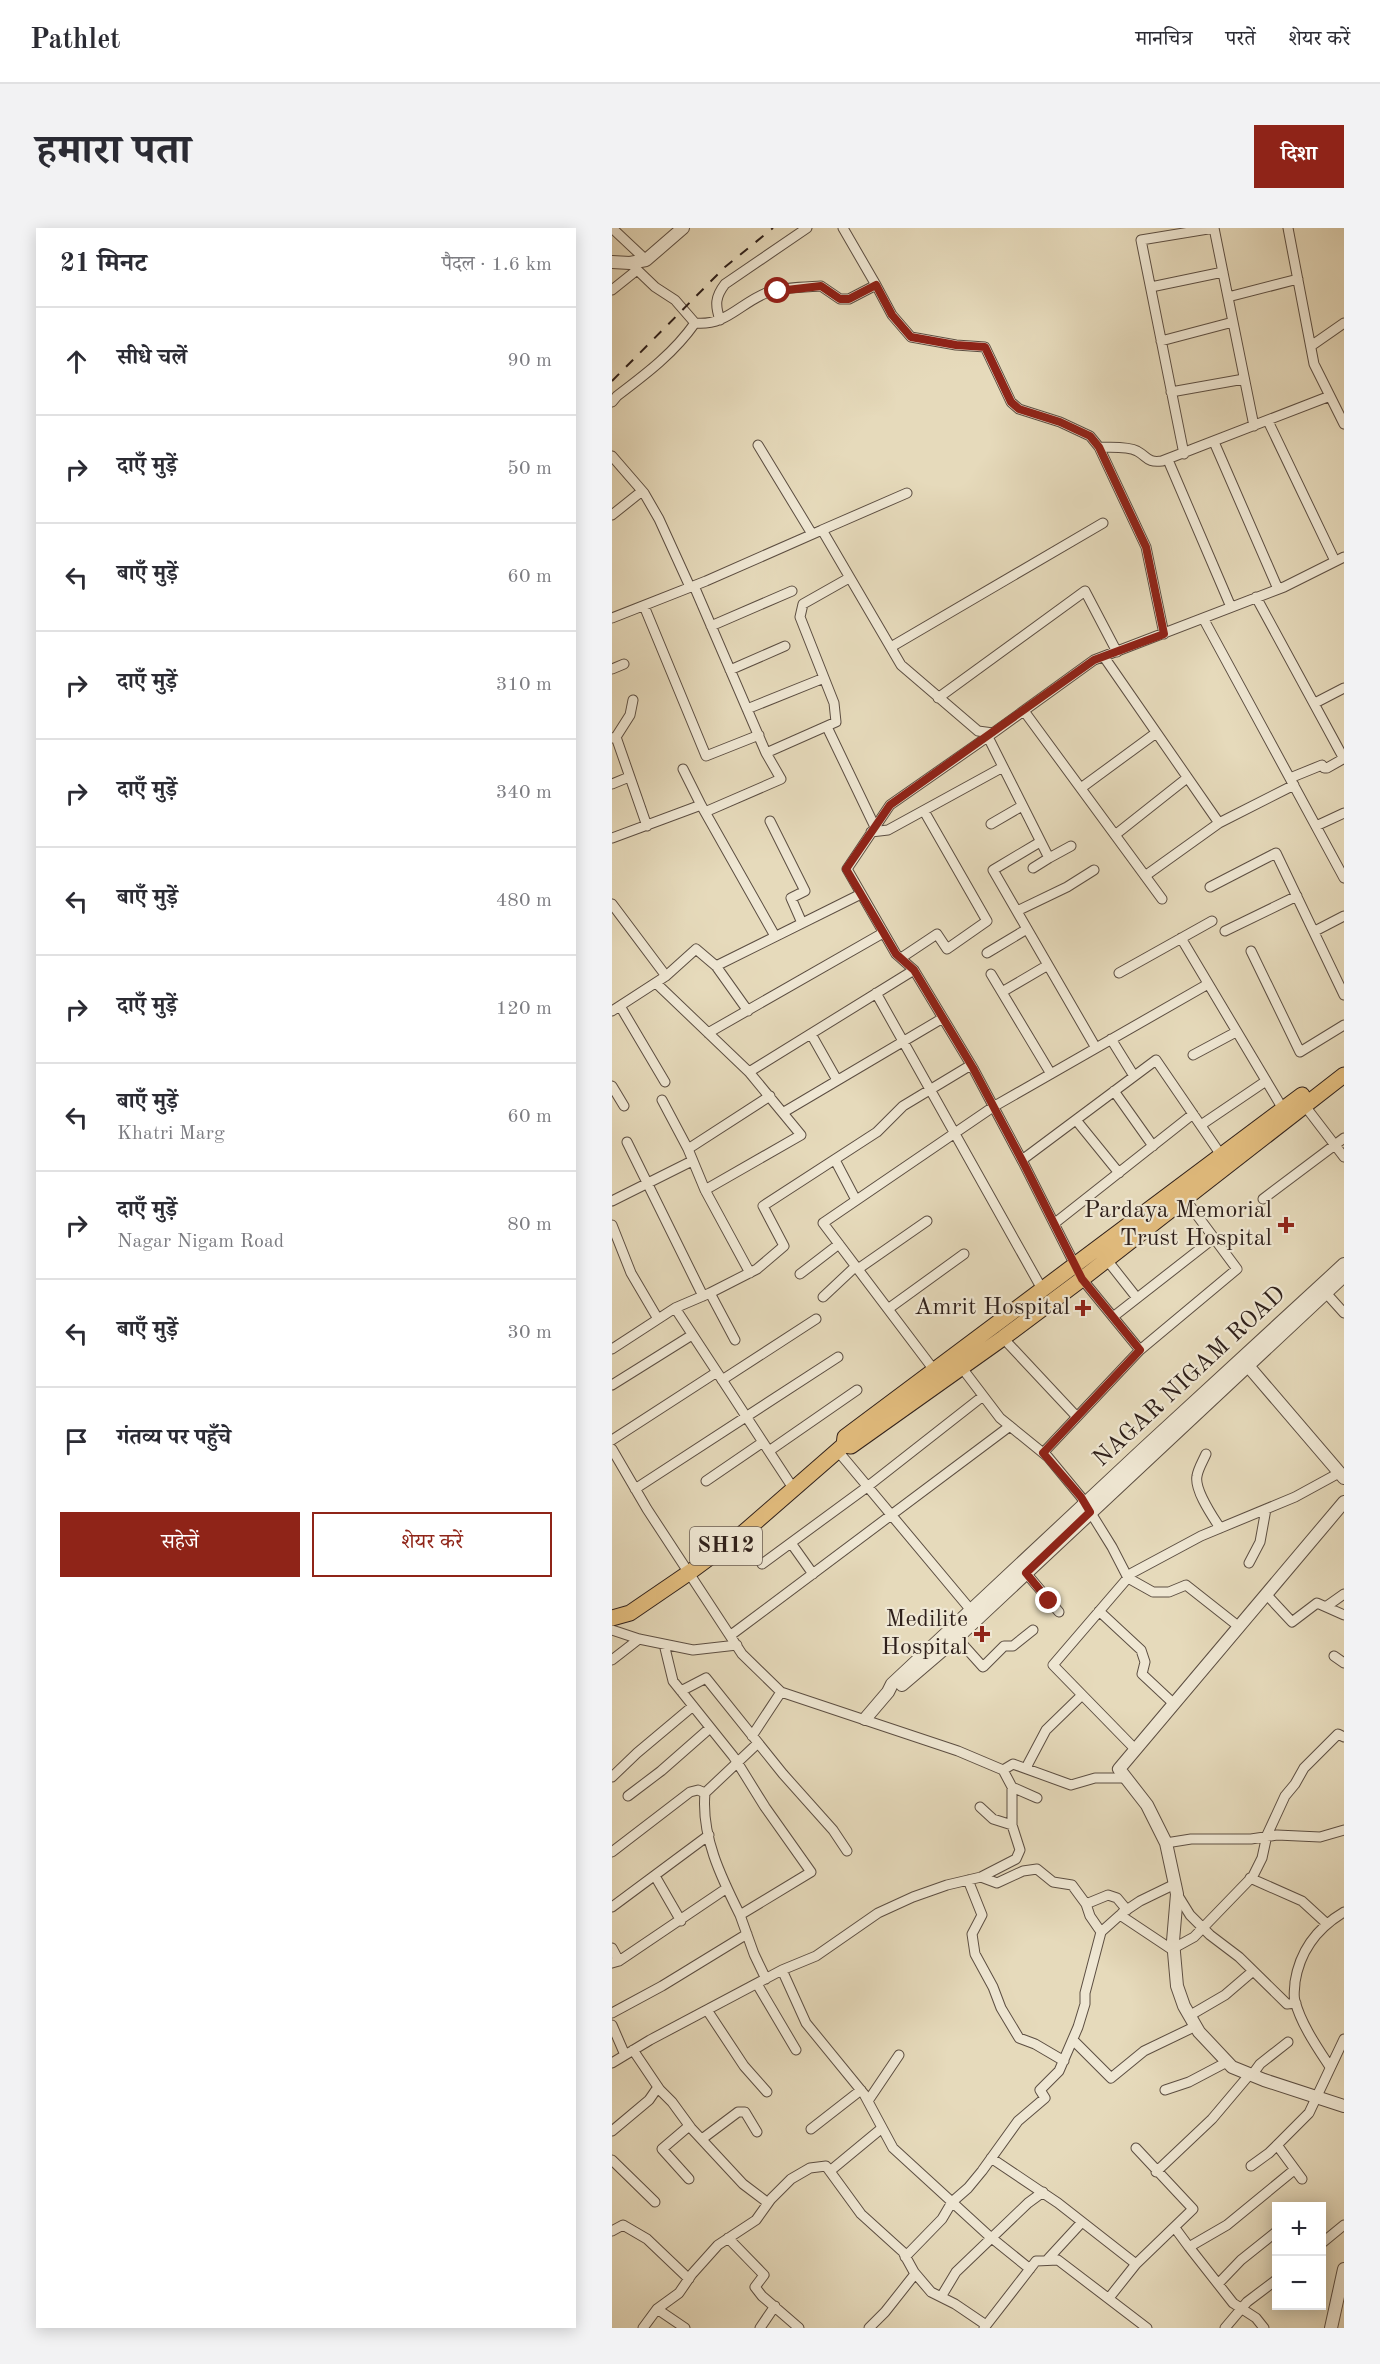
<!DOCTYPE html>
<html lang="hi">
<meta charset="utf-8">
<style>
body{margin:0;font-family:"Old Standard TT","Noto Serif Devanagari",serif;background:#f2f2f3;color:#2b2b33}
.controls{position:absolute;right:18px;bottom:18px;display:grid;overflow:hidden;border-radius:0px;box-shadow:0 3px 15px #0003}
.controls button{width:54px;height:54px;display:grid;place-items:center;padding:0;border:0;border-bottom:2px solid #e1e1e2;background:#fff;color:#2b2b33;font:30px sans-serif}
.stop{position:absolute;width:18px;height:18px;margin:-14px;border:4px solid #8f2418;border-radius:50%;background:#fff}
.stop.end{background:#8f2418;border-color:#fff;box-shadow:0 2px 6px #0008}
.list{margin:0;padding:0;list-style:none}
h2{display:flex;justify-content:space-between;align-items:center;height:78px;margin:0;padding:0 24px;font-size:26px}
h2 small{font-size:20px;font-weight:400;color:#7c7c81}
.list li{display:grid;grid-template-columns:39px 1fr auto;gap:18px;align-items:center;box-sizing:border-box;height:108px;padding:0 24px;border-top:2px solid #e1e1e2}
.list b{display:block;font-size:22px;white-space:nowrap}
.list p{margin:0;font-size:20px;white-space:nowrap;color:#7c7c81}
.list em{font-size:20px;font-style:normal;color:#7c7c81}
.actions{display:flex;gap:12px;padding:18px 24px}
.actions a{flex:1;padding:14px 0;border:2px solid #8f2418;border-radius:0px;text-align:center;font-size:21px;color:#8f2418}
.actions .main{background:#8f2418;color:#fff}
.icon{flex:none;width:33px;height:33px;fill:none;stroke:currentColor;stroke-width:2;stroke-linecap:round;stroke-linejoin:round}
.map{position:relative;flex:none;width:732px;height:2100px;overflow:hidden;border-radius:0px}
header{display:flex;align-items:center;gap:36px;box-sizing:border-box;height:84px;padding:0 30px;background:#fff;border-bottom:2px solid #e1e1e2}
header strong{font-size:28px}
nav{display:flex;gap:33px;margin-inline-start:auto;font-size:21px}
.intro{display:flex;align-items:center;justify-content:space-between;box-sizing:border-box;height:144px;padding:0 36px}
h1{margin:0;font-size:42px}
.button{padding:15px 27px;border-radius:0px;background:#8f2418;color:#fff;font-size:21px;font-weight:700}
main{display:flex;gap:36px;padding:0 36px}
aside{flex:1;background:#fff;border-radius:0px;box-shadow:0 3px 15px #0003}
.map>svg:first-child{display:block}
.lines{fill:none;stroke-linecap:round;stroke-linejoin:round}
.minor-casing{stroke:#5c4e42;stroke-width:11}
.tertiary-casing{stroke:#5c4e42;stroke-width:14}
.primary-casing{stroke:#2e1f1a;stroke-width:17}
.minor{stroke:#efe7d3;stroke-width:9}
.tertiary{stroke:#efe7d3;stroke-width:12}
.primary{stroke:#e3bd7e;stroke-width:15}
.rail{stroke:#2e1f1a;stroke-width:2;stroke-dasharray:10 10;stroke-linecap:butt}
.route{stroke:#8f2418;stroke-width:8}
.poi-dot{fill:#8f2418;stroke:#efe7d3;stroke-width:2}
.labels{text-anchor:middle;dominant-baseline:central;stroke-width:4.5;stroke-linejoin:round;paint-order:stroke}
.shield{fill:#efe7d3;stroke:#685b52;stroke-width:1.5}
.shield-label{font-size:22px;font-weight:bold;fill:#2e1f1a}
.poi-label{font-size:24px;fill:#2e1f1a;stroke:#efe7d3;text-anchor:end}
.street-label{font-size:24px;fill:#2e1f1a;stroke:#efe7d3}
</style>
<header>
<strong>Pathlet</strong>
<nav><a>मानचित्र</a><a>परतें</a><a>शेयर करें</a></nav>
</header>
<div class="intro"><h1>हमारा पता</h1><a class="button">दिशा</a></div>
<main>
<aside>
<h2>21 मिनट<small>पैदल · 1.6 km</small></h2>
<ul class="list">
<li><svg class="icon" aria-label="ahead" viewBox="0 0 24 24"><path d="M12 20V5M6 11l6-6 6 6"/></svg><div><b>सीधे चलें</b></div><em>90 m</em></li>
<li><svg class="icon" aria-label="right" viewBox="0 0 24 24"><path d="M7 20v-9h11M14 6l5 5-5 5"/></svg><div><b>दाएँ मुड़ें</b></div><em>50 m</em></li>
<li><svg class="icon" aria-label="left" viewBox="0 0 24 24"><path d="M17 20v-9H6M10 6l-5 5 5 5"/></svg><div><b>बाएँ मुड़ें</b></div><em>60 m</em></li>
<li><svg class="icon" aria-label="right" viewBox="0 0 24 24"><path d="M7 20v-9h11M14 6l5 5-5 5"/></svg><div><b>दाएँ मुड़ें</b></div><em>310 m</em></li>
<li><svg class="icon" aria-label="right" viewBox="0 0 24 24"><path d="M7 20v-9h11M14 6l5 5-5 5"/></svg><div><b>दाएँ मुड़ें</b></div><em>340 m</em></li>
<li><svg class="icon" aria-label="left" viewBox="0 0 24 24"><path d="M17 20v-9H6M10 6l-5 5 5 5"/></svg><div><b>बाएँ मुड़ें</b></div><em>480 m</em></li>
<li><svg class="icon" aria-label="right" viewBox="0 0 24 24"><path d="M7 20v-9h11M14 6l5 5-5 5"/></svg><div><b>दाएँ मुड़ें</b></div><em>120 m</em></li>
<li><svg class="icon" aria-label="left" viewBox="0 0 24 24"><path d="M17 20v-9H6M10 6l-5 5 5 5"/></svg><div><b>बाएँ मुड़ें</b><p>Khatri Marg</p></div><em>60 m</em></li>
<li><svg class="icon" aria-label="right" viewBox="0 0 24 24"><path d="M7 20v-9h11M14 6l5 5-5 5"/></svg><div><b>दाएँ मुड़ें</b><p>Nagar Nigam Road</p></div><em>80 m</em></li>
<li><svg class="icon" aria-label="left" viewBox="0 0 24 24"><path d="M17 20v-9H6M10 6l-5 5 5 5"/></svg><div><b>बाएँ मुड़ें</b></div><em>30 m</em></li>
<li><svg class="icon" aria-label="arrive" viewBox="0 0 24 24"><path d="M6 21V4h12l-3 4 3 4H6"/></svg><div><b>गंतव्य पर पहुँचे</b></div></li>
</ul>
<div class="actions"><a class="main">सहेजें</a><a>शेयर करें</a></div>
</aside>
<div class="map">
<svg width="732" height="2100" viewBox="0 0 732 2100">
<rect width="100%" height="100%" fill="#e6dabb"/>
<filter id="stains"><feTurbulence type="fractalNoise" baseFrequency=".00333" numOctaves="4"/><feColorMatrix values="0 0 0 0 .2 0 0 0 0 .09 0 0 0 0 .02 0 0 0 .5 -.17"/></filter>
<radialGradient id="worn" r=".72"><stop offset=".6" stop-color="#630" stop-opacity="0"/><stop offset="1" stop-color="#630" stop-opacity=".3"/></radialGradient>
<g class="lines">
<defs>
<path id="minor" d="M0,0L34,32
M231,0L264,57
M676,0L702,136L732,196
M539,59L611,44
M0,62L25,42
M616,69L686,51
M108,92C103,77 103,69 113,56L195,0
M83,95C114,98 127,76 154,65C171,59 192,59 209,58L228,71H237L264,57L280,87L299,109L344,117L373,119L399,174L407,181L448,194L478,208L487,219L534,319L552,406
M549,113L621,94
M699,118L732,95
M559,164L632,151
M0,174L5,168C34,146 62,125 83,95L63,72L43,59L18,35
M656,193L723,333
M602,214L666,361
M146,217L200,306
M487,219C498,220 515,218 525,223C536,229 535,235 550,233L718,168
M572,226L529,12L602,0L642,198
M0,228L32,265L47,291L78,359
M556,232L619,379
M0,287L30,263
M210,302L295,265
M644,369L731,529V531L715,540H712L710,537L678,550
M32,378L94,528L147,507
M0,390L94,353L210,302L289,437L366,503L381,505L482,432L672,359L732,329
M591,390L732,650
M99,398L180,363
M279,419L491,295
M492,429L607,595
M0,441L12,436
M118,442L173,418
M326,470L473,363L505,424
M703,475L732,460
M135,481L212,450
M412,483L550,671
M215,499L263,599
M381,505L278,577L235,641L284,726L302,742L361,840L412,936L470,1051L528,1122
M4,509L35,598
M376,509L437,630L459,618
M0,510L4,509L18,487L21,472
M154,525L224,494L222,475L188,389L191,376L237,350
M71,541L89,577
M0,556L17,549
M469,560L544,505
M93,584L163,708
M158,593L193,663L179,670L190,695
M379,596L410,578
M704,598L732,585
M259,604L276,602L391,539
M503,607L575,550
M0,610L89,577L93,584L169,551L154,525L82,358
M428,614L381,642L484,820
M421,640L437,630
M533,648L607,595L682,557
M598,659L664,625L732,767
M0,676L54,748
M405,683L455,659L482,642
M613,703L685,668
M703,703L732,688
M569,710L671,881
M639,723L688,824L732,797
M375,725L415,701
M289,730L325,706L335,721L375,693L312,583
M104,738L249,666
M507,745L600,693
M379,746L439,846
M44,755L137,844L189,907L93,962
M390,764L436,737
M264,765L430,1061
M8,778L53,854
M0,783L54,748L84,721L104,738L136,783
M96,805L271,705
M199,806L225,852
M499,811L522,848
M581,827L624,804
M137,844L302,742
M0,858L12,878
M502,863L541,918
M50,872L76,921L93,962L138,1045
M693,878L732,929
M172,884L331,790
M464,892L507,945
M589,897L654,853
M15,914L91,1068
M76,921L158,868
M223,932L244,972
M410,932L544,832L609,927
M651,971L732,910
M0,973L80,933
M443,995L581,886
M0,997L19,1045L46,1091
M495,1032L525,1070
M246,1041L315,993
M188,1046L227,1016
M98,1065L123,1112
M714,1065L732,1085
M211,1069L244,1038
M63,1080L181,1260
M276,1081L352,1026
M501,1089L602,1010
M391,1110L465,1189
M0,1121L63,1080L98,1065L145,1041L172,1018L151,978L265,904L291,878L359,837
M350,1140L388,1190L436,1229L469,1269L500,1319L516,1350L541,1364H557L574,1357L626,1398
M325,1146L211,995L381,879L596,756
M110,1152L204,1091
M0,1157L80,1107
M0,1212L105,1144
M0,1221L35,1281L130,1426L169,1464L346,1523L391,1542L401,1536L459,1557L483,1550H513
M225,1222L358,1381
M157,1223L245,1162
M431,1225L528,1122L625,1041L573,971
M594,1226C591,1233 586,1241 585,1248C582,1262 601,1289 608,1300
M94,1253L151,1214
M23,1261L226,1129
M179,1315L201,1346
M637,1335L648,1314L654,1281
M150,1336L255,1259L371,1168
M414,1345L447,1384
M654,1366L680,1394L705,1375L732,1387
M715,1378L732,1366
M487,1383L529,1422L533,1434L530,1446L561,1475
M0,1402L27,1411L81,1422L125,1417
M119,1407L398,1198
M345,1410L371,1439L392,1418H401L421,1402
M52,1416L61,1453L121,1528L125,1534L153,1579L199,1644L128,1687C109,1649 89,1608 93,1565L146,1515
M722,1428L732,1435
M0,1432L27,1411
M69,1463L94,1450L171,1546L221,1602L235,1623
M140,1508L169,1464
M523,1521L441,1437L520,1345L589,1308L683,1269L727,1245
M415,1541L416,1536L434,1502L470,1467
M391,1542L400,1559L425,1570
M0,1549L25,1525L81,1478
M16,1568L49,1543L98,1500
M368,1579L381,1591L400,1597
M554,1615L579,1611H639L665,1607L708,1609L732,1602
M0,1624L78,1564L86,1562L93,1565
M43,1648L69,1693
M369,1649L385,1655L411,1643L425,1641L441,1654L460,1657L474,1676L496,1667L505,1670L515,1682
M638,1650L690,1673L714,1695
M356,1652L370,1687L360,1706L363,1726L381,1759L389,1780L407,1810L423,1816L452,1833
M565,1666L578,1687L598,1707L627,1729L675,1776L684,1775
M474,1676L478,1688L489,1704
M0,1679L97,1607
M510,1685L528,1673L563,1656
M128,1687L142,1726L154,1751
M0,1720L7,1733
M562,1720L582,1709L641,1648L650,1630L655,1607L673,1568L683,1556L692,1540L726,1506L732,1509
M0,1735L7,1733L115,1660
M170,1742L204,1728L266,1685L301,1669L335,1657L369,1649L404,1631L408,1622L400,1597V1559
M145,1756L184,1822
M95,1782L132,1838L155,1864
M0,1785L50,1758L135,1706
M577,1788L613,1767L641,1743
M0,1797L13,1827
M461,1812L499,1850L532,1823L584,1798
M21,1822L48,1862L60,1874L79,1900L131,1956L156,1975
M0,1835L38,1812L170,1742L194,1795L252,1866L281,1920L376,2007L418,2041
M718,1839C705,1819 689,1796 683,1773C681,1767 683,1760 683,1754C688,1722 705,1700 732,1684
M640,1847L648,1836L676,1814
M553,1862L577,1854L615,1834
M256,1873L287,1827
M77,1898L50,1921L77,1951
M199,1901L249,1862
M0,1903L37,1872L46,1859
M90,1911L126,1884H133L145,1904
M665,1917L690,1951
M524,1920L581,1981L524,2036
M379,1930L446,1975L524,2036L497,2070
M0,1932L43,1974
M639,1938L657,1925L697,1885L732,1811
M218,1943L270,1900
M544,1944L600,1891L638,1846
M563,2000L577,2019L615,1997L682,1942
M0,2003L11,1997L35,2011L77,2051
M116,2010L152,2047L143,2059L150,2068L187,2100
M710,2015L732,1997
M577,2019L621,2075L644,2090L652,2100
M293,2029L330,1991L340,1974L356,1960L370,1943L406,1893L433,1870L428,1862L447,1843L466,1799L473,1776V1765L489,1704L508,1687L562,1723
M435,2032L470,1994
M606,2056L629,2032L664,2004
M329,2069L344,2044L416,1975L431,1964
M31,2100L45,2081
M73,2100L45,2081L67,2065L80,2046L106,2017L144,1992L159,1971L179,1951L198,1940L214,1938L249,1986L291,2024L302,2044L319,2064L343,2076L374,2097
M148,2100L163,2078
M257,2100L273,2084L303,2046
M372,2100L424,2033L446,2032L535,2100
M613,2100L635,2074L664,2052"/>
<path id="tertiary" d="M0,34L18,35L34,32L71,0
M631,1132L732,1250
M732,1274L507,1541L535,1577L554,1615L565,1666L561,1713L565,1758L572,1778L587,1804L620,1839L652,1852L732,1878
M290,1457L345,1410L732,1048
M253,1491L276,1464L280,1456L530,1222L732,1036
M719,2100L732,2041"/>
<path id="primary" d="M232,1217L233,1209L690,867
M0,1390L18,1385L78,1344L131,1305L232,1217L239,1218L391,1110L470,1051L732,847"/>
</defs>
<use href="#minor" class="minor-casing"/>
<use href="#tertiary" class="tertiary-casing"/>
<use href="#primary" class="primary-casing"/>
<use href="#minor" class="minor"/>
<use href="#tertiary" class="tertiary"/>
<use href="#primary" class="primary"/>
<path class="rail" d="M0,153L113,39L161,0"/>
</g>
<g class="lines">
<path class="route" d="M166,63L209,58L228,71H237L264,57L280,87L299,109L344,117L373,119L399,174L407,181L448,194L478,208L487,219L534,319L552,406L482,432L278,577L234,641L284,726L302,742L361,840L412,936L470,1051L528,1122L431,1225L469,1269L478,1284L414,1345L437,1373"/>
</g>
<g class="poi-dot">
<path d="M671 988h6v6h6v6h-6v6h-6v-6h-6v-6h6z"/>
<path d="M468 1071h6v6h6v6h-6v6h-6v-6h-6v-6h6z"/>
<path d="M367 1397h6v6h6v6h-6v6h-6v-6h-6v-6h6z"/>
</g>
<g class="labels">
<rect class="shield" x="78" y="1299" width="72" height="38" rx="4.5"/>
<g class="shield-label">
<text x="114" y="1318">SH12</text>
</g>
<g class="poi-label">
<text x="660" y="983">Pardaya Memorial<tspan x="660" dy="28">Trust Hospital</tspan></text>
<text x="458" y="1080">Amrit Hospital</text>
<text x="356" y="1392">Medilite<tspan x="356" dy="28">Hospital</tspan></text>
</g>
<g class="street-label">
<text transform="translate(578 1149) rotate(-43)">NAGAR NIGAM ROAD</text>
</g>
</g>
<rect width="100%" height="100%" filter="url(#stains)"/>
<rect width="100%" height="100%" fill="url(#worn)"/>
</svg>
<div class="controls">
<button>+</button>
<button>−</button>
</div>
<div class="stop" style="left:166px;top:63px"></div>
<div class="stop end" style="left:437px;top:1373px"></div>
</div>
</main>
